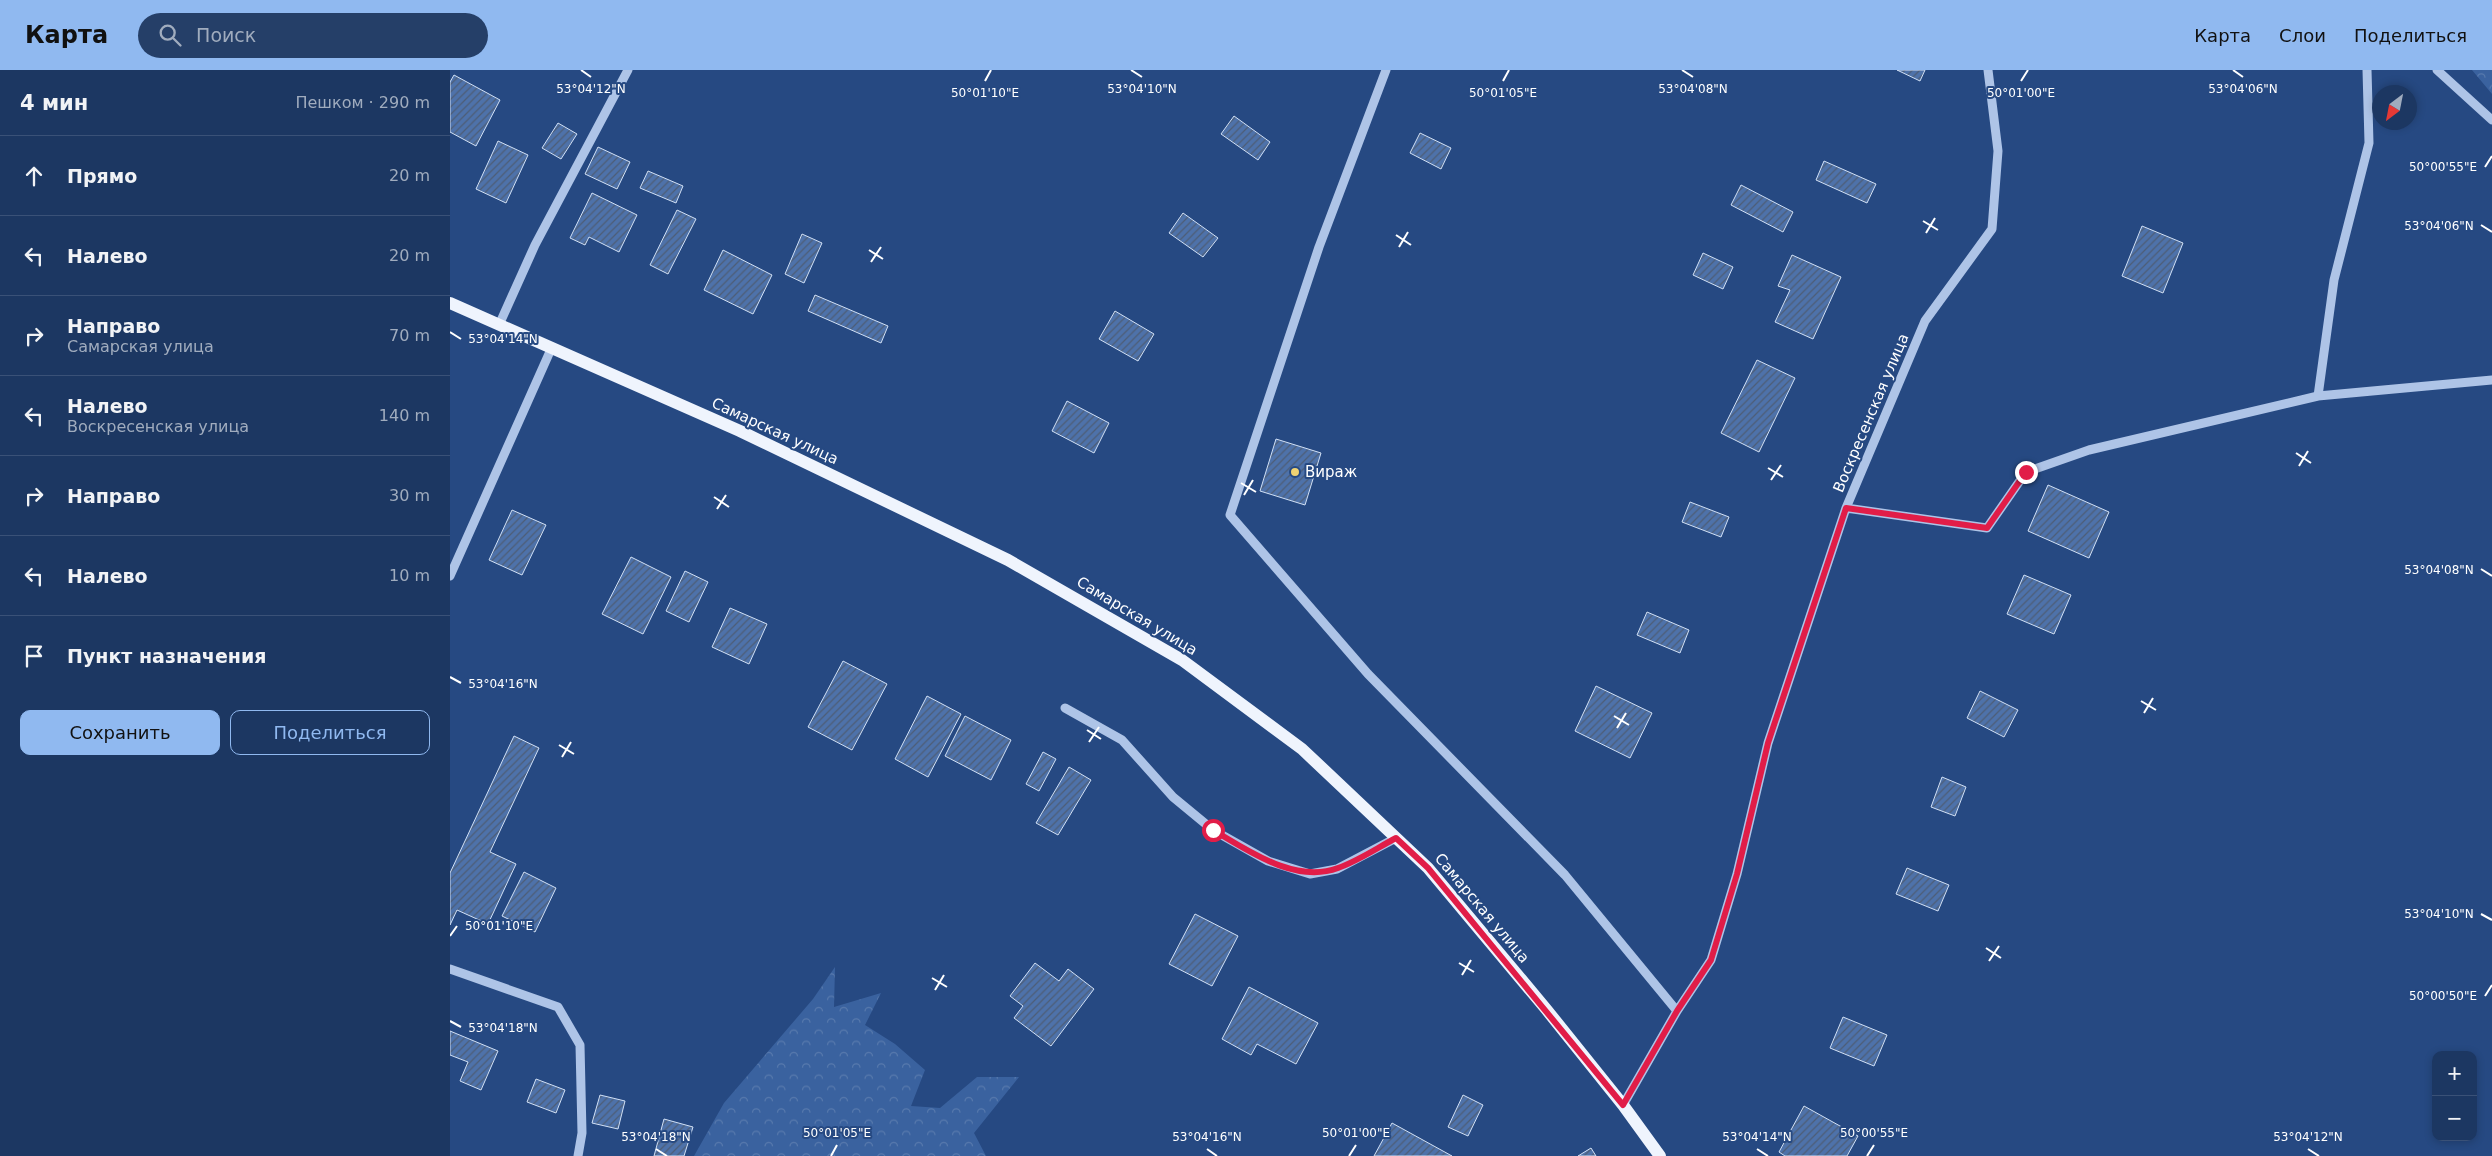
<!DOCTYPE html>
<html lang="ru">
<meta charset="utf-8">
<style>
body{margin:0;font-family:"DejaVu Sans",sans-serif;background:#253f68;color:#f1f3f6}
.controls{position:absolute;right:15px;bottom:15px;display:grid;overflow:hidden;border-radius:10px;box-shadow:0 2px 8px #0003}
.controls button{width:45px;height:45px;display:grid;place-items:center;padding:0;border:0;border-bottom:1px solid #3a5177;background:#1c3762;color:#f1f3f6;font:25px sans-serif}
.compass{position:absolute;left:1922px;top:15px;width:45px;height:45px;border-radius:50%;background:#1c3762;box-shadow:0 2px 8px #0003;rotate:212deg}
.stop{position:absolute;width:15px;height:15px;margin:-11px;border:4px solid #e11d48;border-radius:50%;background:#fff}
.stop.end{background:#e11d48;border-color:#fff;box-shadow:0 1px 5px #0008}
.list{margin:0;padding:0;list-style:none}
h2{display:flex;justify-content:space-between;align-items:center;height:65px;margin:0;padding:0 20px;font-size:21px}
h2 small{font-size:16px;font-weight:400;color:#a0acbe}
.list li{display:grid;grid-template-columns:32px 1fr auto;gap:15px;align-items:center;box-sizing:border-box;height:80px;padding:0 20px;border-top:1px solid #3a5177}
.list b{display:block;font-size:19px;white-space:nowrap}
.list p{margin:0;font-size:16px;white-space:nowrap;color:#a0acbe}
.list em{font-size:16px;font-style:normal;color:#a0acbe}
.actions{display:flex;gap:10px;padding:15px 20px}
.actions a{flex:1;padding:11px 0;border:1px solid #90b9f0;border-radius:10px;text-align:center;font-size:18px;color:#90b9f0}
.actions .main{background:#90b9f0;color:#111}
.icon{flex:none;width:28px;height:28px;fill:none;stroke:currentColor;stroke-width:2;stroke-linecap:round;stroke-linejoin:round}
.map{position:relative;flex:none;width:2042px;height:1086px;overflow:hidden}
header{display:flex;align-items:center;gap:30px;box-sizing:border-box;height:70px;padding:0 25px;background:#90b9f0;color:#111}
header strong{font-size:24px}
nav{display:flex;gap:28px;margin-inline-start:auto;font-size:18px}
.search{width:350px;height:45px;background:#253f68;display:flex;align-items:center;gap:12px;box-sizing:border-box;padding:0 18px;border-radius:28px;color:#a0acbe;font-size:19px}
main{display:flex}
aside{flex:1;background:#1c3762}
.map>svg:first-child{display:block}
.forest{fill:url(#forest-crowns)}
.building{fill:url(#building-hatch);stroke:#d1e0f5}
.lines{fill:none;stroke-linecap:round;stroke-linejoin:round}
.minor{stroke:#aec4e7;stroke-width:9}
.major{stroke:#eff4fd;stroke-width:12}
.route{stroke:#e11d48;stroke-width:6}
.ticks{fill:none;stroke:#fff;stroke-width:2}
.poi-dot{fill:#f0d373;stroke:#264982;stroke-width:2}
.labels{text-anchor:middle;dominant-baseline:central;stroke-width:4;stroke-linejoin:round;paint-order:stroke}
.street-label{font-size:15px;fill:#fff;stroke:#264982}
.poi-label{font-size:15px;fill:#fff;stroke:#264982;text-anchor:start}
.ticks-label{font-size:12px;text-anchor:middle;fill:#fff;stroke:#264982;stroke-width:4;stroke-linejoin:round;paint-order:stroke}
</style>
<header>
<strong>Карта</strong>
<div class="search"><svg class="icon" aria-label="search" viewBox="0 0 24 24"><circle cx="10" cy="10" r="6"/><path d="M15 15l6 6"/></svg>Поиск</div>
<nav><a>Карта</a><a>Слои</a><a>Поделиться</a></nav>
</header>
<main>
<aside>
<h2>4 мин<small>Пешком · 290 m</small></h2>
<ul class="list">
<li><svg class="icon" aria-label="ahead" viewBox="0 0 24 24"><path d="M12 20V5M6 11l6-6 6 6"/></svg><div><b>Прямо</b></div><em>20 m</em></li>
<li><svg class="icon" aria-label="left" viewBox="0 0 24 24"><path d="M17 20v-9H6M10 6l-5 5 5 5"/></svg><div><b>Налево</b></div><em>20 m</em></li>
<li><svg class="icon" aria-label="right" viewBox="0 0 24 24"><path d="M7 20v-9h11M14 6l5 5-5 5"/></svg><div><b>Направо</b><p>Самарская улица</p></div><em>70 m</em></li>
<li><svg class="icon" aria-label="left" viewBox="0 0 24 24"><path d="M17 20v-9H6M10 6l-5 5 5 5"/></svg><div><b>Налево</b><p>Воскресенская улица</p></div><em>140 m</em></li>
<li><svg class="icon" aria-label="right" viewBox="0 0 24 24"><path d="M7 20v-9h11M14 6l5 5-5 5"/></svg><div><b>Направо</b></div><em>30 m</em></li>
<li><svg class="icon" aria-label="left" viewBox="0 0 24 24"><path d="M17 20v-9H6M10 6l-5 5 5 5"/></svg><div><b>Налево</b></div><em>10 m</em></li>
<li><svg class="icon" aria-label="arrive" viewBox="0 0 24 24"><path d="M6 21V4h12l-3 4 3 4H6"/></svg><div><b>Пункт назначения</b></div></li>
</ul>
<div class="actions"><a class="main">Сохранить</a><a>Поделиться</a></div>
</aside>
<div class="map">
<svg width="2042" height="1086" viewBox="0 0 2042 1086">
<defs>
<pattern id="forest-crowns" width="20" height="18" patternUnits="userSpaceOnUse" patternTransform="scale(1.25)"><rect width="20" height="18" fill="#3a629f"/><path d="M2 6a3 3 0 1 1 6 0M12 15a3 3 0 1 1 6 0" fill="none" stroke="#587aad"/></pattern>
<pattern id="building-hatch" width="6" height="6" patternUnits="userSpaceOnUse" patternTransform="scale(1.25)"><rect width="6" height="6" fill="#4e72aa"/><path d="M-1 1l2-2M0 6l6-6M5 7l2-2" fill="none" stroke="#4d5d76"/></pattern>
</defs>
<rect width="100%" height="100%" fill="#264982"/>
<path class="forest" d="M2022,0H2042V24Z
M385,897L384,937L431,923L415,955L445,974L475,1000L461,1036L490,1038L527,1007H569L524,1063L536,1086H244L274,1033L363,929Z"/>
<path class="building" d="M1447,0H1475L1470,11Z
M4,5L50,30L26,76L0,62V12Z
M784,46L820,72L808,90L771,64Z
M108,53L127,64L111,89L92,78Z
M970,63L1001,78L991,99L960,83Z
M48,71L78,85L56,133L26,119Z
M148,77L180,92L167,119L135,104Z
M1374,91L1426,114L1417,133L1366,110Z
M198,101L233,116L226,133L190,118Z
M1291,115L1343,142L1333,162L1281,135Z
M142,123L187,145L169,182L139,167L135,175L120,168Z
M227,140L246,149L218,204L200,195Z
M733,143L768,168L753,187L719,163Z
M1692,156L1733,173L1713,223L1672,206Z
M352,164L372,173L354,213L335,204Z
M273,180L322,205L303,244L254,220Z
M1253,183L1283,197L1273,219L1243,205Z
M1342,185L1391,207L1363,269L1325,252L1340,220L1328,216Z
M365,225L438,256L431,273L358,241Z
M665,241L704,264L688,291L649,269Z
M1307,290L1345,308L1309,382L1271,363Z
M617,331L659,353L644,383L602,361Z
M826,369L871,383L855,435L810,421Z
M1598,415L1659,442L1639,488L1578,461Z
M1240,432L1279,447L1271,467L1232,452Z
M62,440L96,455L72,505L39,490Z
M181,487L221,507L193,564L152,544Z
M235,501L258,512L239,552L216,541Z
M1574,505L1621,525L1604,564L1557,544Z
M280,538L317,554L299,594L262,577Z
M1197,542L1239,560L1230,583L1187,565Z
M393,591L437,614L402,680L358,657Z
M1146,616L1202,643L1180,688L1125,661Z
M1530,621L1568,640L1554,667L1517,648Z
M477,626L511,644L478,707L445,689Z
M515,646L561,670L541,710L495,686Z
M64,666L89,678L40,782L66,794L38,854L7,840L0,855V803Z
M593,682L606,689L589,721L576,714Z
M619,697L641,710L608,765L586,753Z
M1492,707L1516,717L1505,746L1481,737Z
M1457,798L1499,815L1488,841L1446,824Z
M74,802L106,818L85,862L52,846Z
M745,844L788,866L762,916L719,894Z
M585,893L609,911L618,899L644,919L601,976L564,948L573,936L560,926Z
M799,917L868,953L846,994L807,974L801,985L772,969Z
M1393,947L1437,965L1424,996L1380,978Z
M0,961L48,981L31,1020L10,1011L18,992L0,985Z
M86,1009L115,1020L106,1043L77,1032Z
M150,1025L175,1031L168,1059L142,1053Z
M1013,1025L1033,1035L1018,1066L998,1057Z
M1354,1036L1408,1066L1397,1086H1335L1329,1082Z
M214,1049L243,1057L234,1086H204Z
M942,1053L1002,1086H924Z
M1141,1078L1146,1086H1128Z"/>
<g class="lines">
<path class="minor" d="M936,0L869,177L780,445L918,604L1115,805L1227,941
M1987,0L2042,50
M49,255L85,175L178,0
M1868,326L1884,210L1919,73L1917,0
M1396,438L1537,458L1576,402L1639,380L1868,326L2042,310
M0,506L102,277
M615,638L672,670L723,727L763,760L818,791L860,804L887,799L946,768
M0,899L108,937L130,975L132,1063L128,1086
M1173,1035L1227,941L1261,890L1287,804L1318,673L1396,438L1475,251L1542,159L1548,81L1538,0"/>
<path class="major" d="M0,233L290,361L558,490L732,590L852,679L978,798L1096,939L1173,1035L1210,1086"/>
</g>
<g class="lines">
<path class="route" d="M763,760C799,781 845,814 888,798C908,791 927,778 946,768L978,798L1173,1035L1227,941L1261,890L1287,804L1318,673L1396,438L1537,458L1576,402"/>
</g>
<path class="ticks" d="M131,0L141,7M681,0L692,7M1232,0L1243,7M1783,0L1793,7M535,11L541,0M1053,11L1059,0M1571,11L1578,0M2035,97L2042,86M1473,151L1488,160M2031,155L2042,162M1476,163L1485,148M946,165L961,175M949,177L958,162M419,180L433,189M421,192L431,177M0,262L11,269M1846,383L1861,393M1849,396L1858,381M1318,398L1333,407M1321,410L1331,395M791,413L806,422M794,425L803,410M264,427L279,437M267,439L276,425M2031,499L2042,506M0,607L11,613M1691,631L1706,640M1694,643L1703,628M1164,646L1179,655M1167,658L1176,643M637,660L651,669M639,672L649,657M109,675L124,684M112,687L121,672M2031,844L2042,850M0,866L7,856M1536,878L1551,888M1539,891L1549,876M1009,893L1024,902M1012,905L1021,890M482,908L497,917M485,920L494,905M2035,926L2042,915M0,951L11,957M206,1079L217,1086M757,1079L767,1086M1307,1079L1318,1086M1858,1079L1869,1086M381,1086L387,1075M899,1086L906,1075M1417,1086L1424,1075"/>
<circle class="poi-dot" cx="845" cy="402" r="5"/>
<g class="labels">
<g class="street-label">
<text transform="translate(1421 343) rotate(-67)">Воскресенская улица</text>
<text transform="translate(325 361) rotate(25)">Самарская улица</text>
<text transform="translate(687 546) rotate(31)">Самарская улица</text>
<text transform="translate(1032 838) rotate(50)">Самарская улица</text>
</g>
<g class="poi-label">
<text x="855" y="402">Вираж</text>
</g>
</g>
<g class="ticks-label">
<text x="692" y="23">53°04'10"N</text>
<text x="141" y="23">53°04'12"N</text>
<text x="1243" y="23">53°04'08"N</text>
<text x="1793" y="23">53°04'06"N</text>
<text x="535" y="27">50°01'10"E</text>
<text x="1053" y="27">50°01'05"E</text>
<text x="1571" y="27">50°01'00"E</text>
<text x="1993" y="101">50°00'55"E</text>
<text x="1989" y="160">53°04'06"N</text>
<text x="53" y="273">53°04'14"N</text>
<text x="1989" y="504">53°04'08"N</text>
<text x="53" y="618">53°04'16"N</text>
<text x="1989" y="848">53°04'10"N</text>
<text x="49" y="860">50°01'10"E</text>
<text x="1993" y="930">50°00'50"E</text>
<text x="53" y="962">53°04'18"N</text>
<text x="387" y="1067">50°01'05"E</text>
<text x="906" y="1067">50°01'00"E</text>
<text x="1424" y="1067">50°00'55"E</text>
<text x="206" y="1071">53°04'18"N</text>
<text x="757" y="1071">53°04'16"N</text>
<text x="1307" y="1071">53°04'14"N</text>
<text x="1858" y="1071">53°04'12"N</text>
</g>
</svg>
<div class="controls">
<button>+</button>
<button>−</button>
</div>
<svg class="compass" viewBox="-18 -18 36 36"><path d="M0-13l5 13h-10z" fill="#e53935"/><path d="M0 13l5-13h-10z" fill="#a0acbe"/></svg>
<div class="stop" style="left:763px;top:760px"></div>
<div class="stop end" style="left:1576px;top:402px"></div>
</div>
</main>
